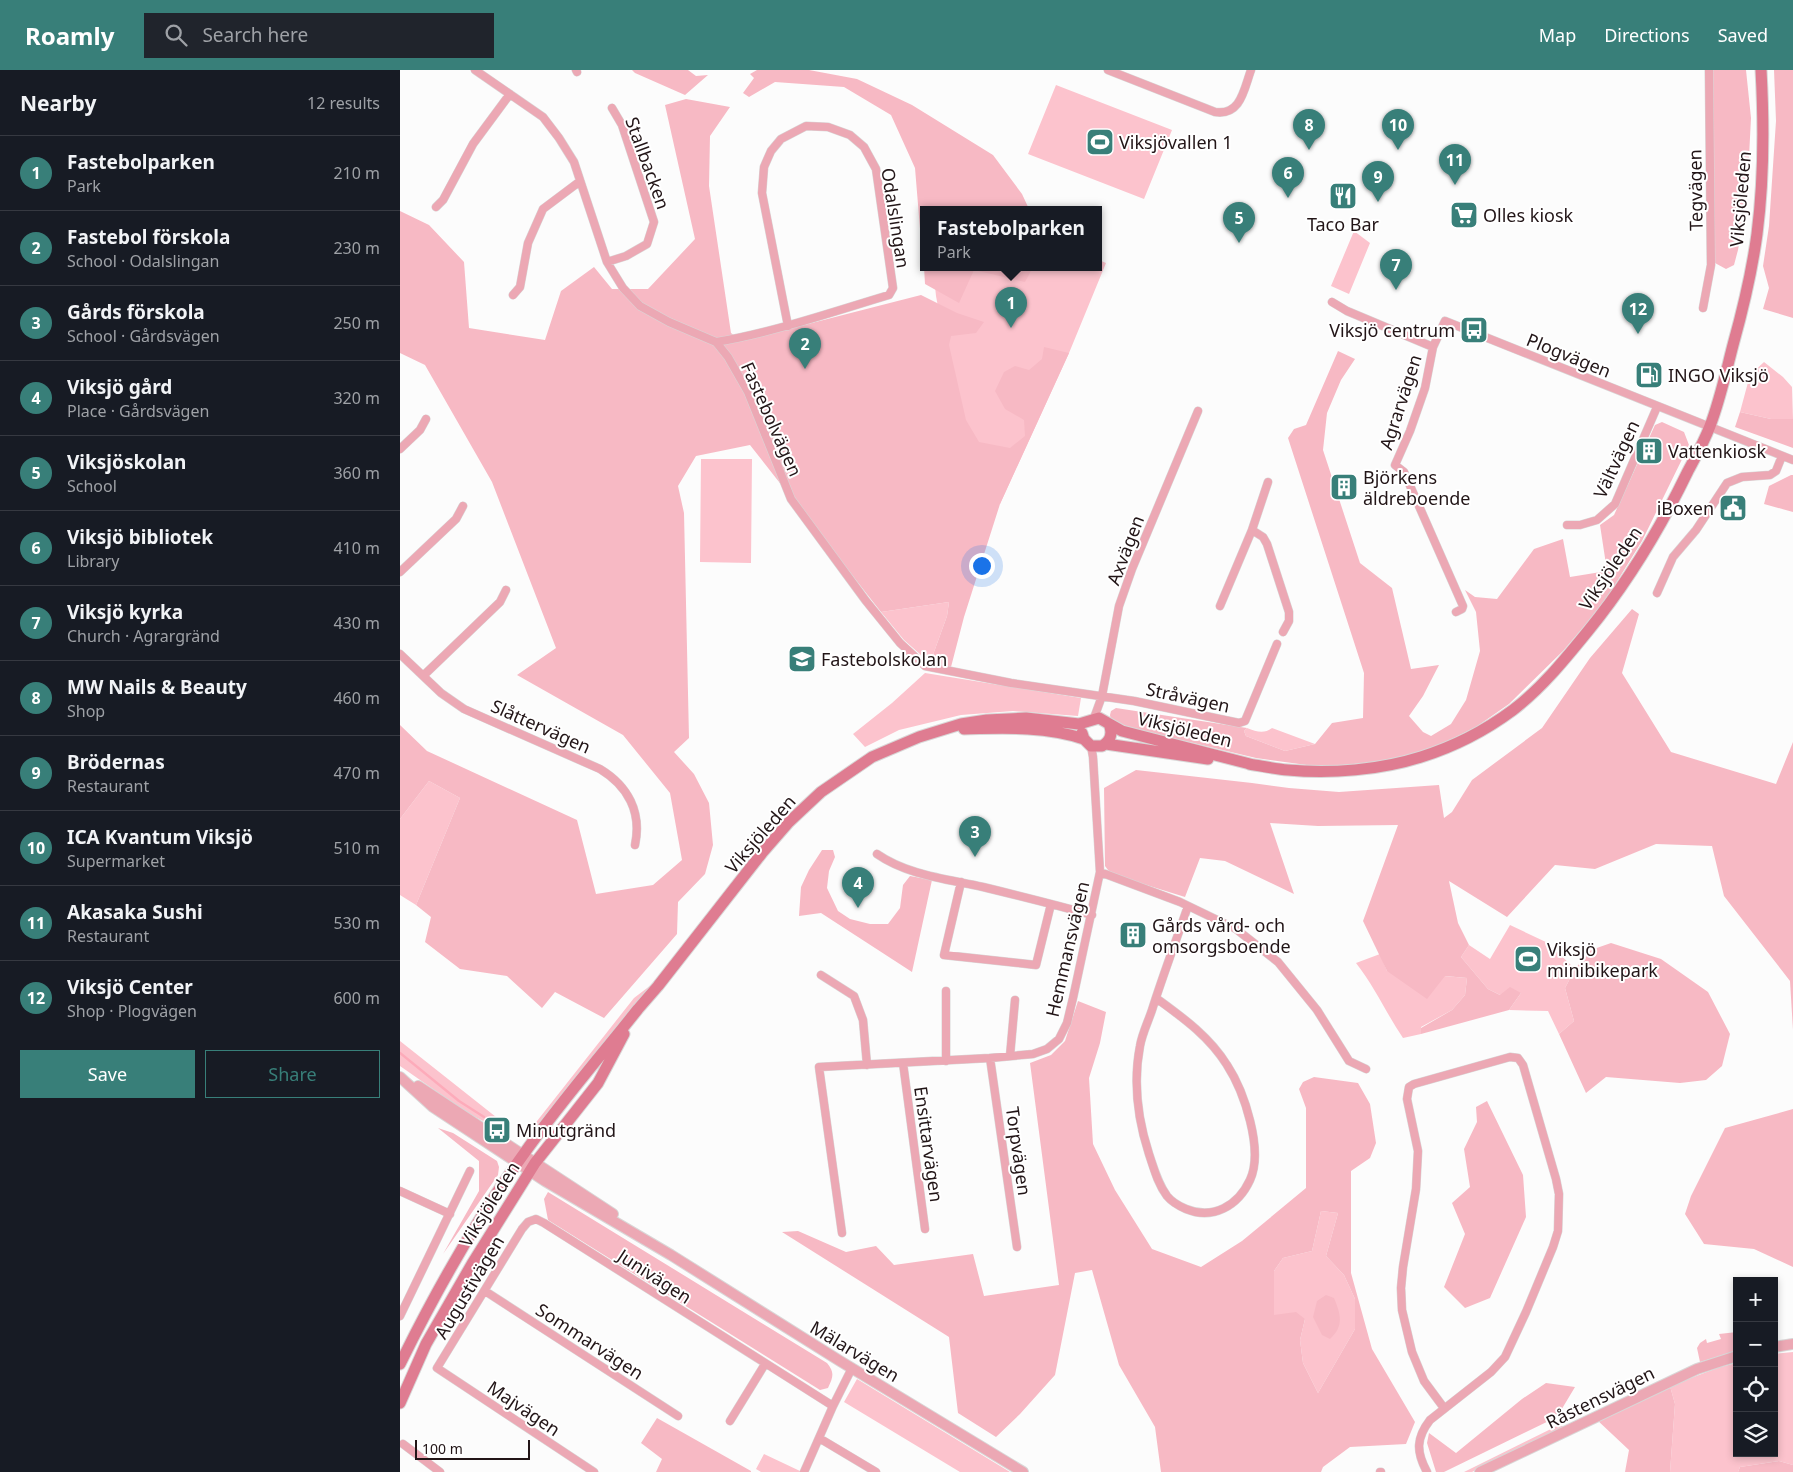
<!DOCTYPE html>
<meta charset="utf-8">
<style>
body{margin:0;font-family:"Noto Sans",sans-serif;background:#20242c;color:#f1f3f6}
.controls{position:absolute;right:15px;bottom:15px;display:grid;overflow:hidden;border-radius:0px;box-shadow:0 2px 8px #0003}
.controls button{width:45px;height:45px;display:grid;place-items:center;padding:0;border:0;border-bottom:1px solid #363941;background:#171b24;color:#f1f3f6;font:25px sans-serif}
.scale{position:absolute;left:15px;bottom:12px;width:115px;box-sizing:border-box;padding-left:5px;border:2px solid #221517;border-top:0;font-size:14px;line-height:18px;white-space:nowrap;color:#221517;-webkit-text-stroke:4px #fff;paint-order:stroke}
.you{position:absolute;left:581px;top:495px;width:18px;height:18px;margin:-12px;border:4px solid #fff;border-radius:50%;background:#1a73e8;box-shadow:0 0 0 8px #1a73e833}
.badge{display:grid;place-items:center;width:32px;height:32px;border-radius:50%;background:#387f79;color:#fff;font-size:16px;font-weight:700}
.pin{position:absolute;translate:-50% -41px;filter:drop-shadow(0 1px 2px #0008)}
.pin::after{content:'';position:absolute;top:26px;width:18px;height:15px;background:inherit;clip-path:polygon(0 0,100% 0,50% 100%)}
.popup{position:absolute;left:520px;top:136px;width:182px;height:65px;box-sizing:border-box;display:grid;place-content:center;border-radius:0px;background:#171b24;filter:drop-shadow(0 1px 4px #0005);font-size:16px;white-space:nowrap;color:#9ea1a6}
.popup b{font-size:19px;color:#f1f3f6}
.popup::after{content:'';position:absolute;left:50%;top:100%;margin-left:-10px;border:10px solid transparent;border-top-color:#171b24}
.list{margin:0;padding:0;list-style:none}
h2{display:flex;justify-content:space-between;align-items:center;height:65px;margin:0;padding:0 20px;font-size:21px}
h2 small{font-size:16px;font-weight:400;color:#9ea1a6}
.list li{display:grid;grid-template-columns:32px 1fr auto;gap:15px;align-items:center;box-sizing:border-box;height:75px;padding:0 20px;border-top:1px solid #363941}
.list b{display:block;font-size:19px;white-space:nowrap}
.list p{margin:0;font-size:16px;white-space:nowrap;color:#9ea1a6}
.list em{font-size:16px;font-style:normal;color:#9ea1a6}
.actions{display:flex;gap:10px;padding:15px 20px}
.actions a{flex:1;padding:11px 0;border:1px solid #387f79;border-radius:0px;text-align:center;font-size:18px;color:#387f79}
.actions .main{background:#387f79;color:#fff}
.icon{flex:none;width:28px;height:28px;fill:none;stroke:currentColor;stroke-width:2;stroke-linecap:round;stroke-linejoin:round}
.map{position:relative;flex:none;width:1393px;height:1402px;overflow:hidden}
header{display:flex;align-items:center;gap:30px;box-sizing:border-box;height:70px;padding:0 25px;background:#387f79;color:#fff}
header strong{font-size:24px}
nav{display:flex;gap:28px;margin-inline-start:auto;font-size:18px}
.search{width:350px;height:45px;background:#20242c;display:flex;align-items:center;gap:12px;box-sizing:border-box;padding:0 18px;border-radius:0px;color:#9ea1a6;font-size:19px}
main{display:flex}
aside{flex:1;background:#171b24}
.map>svg:first-child{display:block}
.green{fill:#fcc3cd}
.forest{fill:#f7b9c4;fill-rule:evenodd}
.lines{fill:none;stroke-linecap:round;stroke-linejoin:round}
.stream{stroke:#fdabba;stroke-width:2.5}
.minor-casing{stroke:#d9d7d7;stroke-width:9}
.tertiary-casing{stroke:#d9d7d7;stroke-width:12}
.secondary-casing{stroke:#d9d7d7;stroke-width:13}
.minor{stroke:#eca8b4;stroke-width:8}
.tertiary{stroke:#eca8b4;stroke-width:10}
.secondary{stroke:#df7c91;stroke-width:11}
.labels{text-anchor:middle;dominant-baseline:central;stroke-width:4;stroke-linejoin:round;paint-order:stroke}
.poi-label{font-size:18px;fill:#221517;stroke:#fff;text-anchor:start}
.street-label{font-size:18px;fill:#221517;stroke:#fff}
</style>
<header>
<strong>Roamly</strong>
<div class="search"><svg class="icon" aria-label="search" viewBox="0 0 24 24"><circle cx="10" cy="10" r="6"/><path d="M15 15l6 6"/></svg>Search here</div>
<nav><a>Map</a><a>Directions</a><a>Saved</a></nav>
</header>
<main>
<aside>
<h2>Nearby<small>12 results</small></h2>
<ul class="list">
<li><span class="badge">1</span><div><b>Fastebolparken</b><p>Park</p></div><em>210 m</em></li>
<li><span class="badge">2</span><div><b>Fastebol förskola</b><p>School · Odalslingan</p></div><em>230 m</em></li>
<li><span class="badge">3</span><div><b>Gårds förskola</b><p>School · Gårdsvägen</p></div><em>250 m</em></li>
<li><span class="badge">4</span><div><b>Viksjö gård</b><p>Place · Gårdsvägen</p></div><em>320 m</em></li>
<li><span class="badge">5</span><div><b>Viksjöskolan</b><p>School</p></div><em>360 m</em></li>
<li><span class="badge">6</span><div><b>Viksjö bibliotek</b><p>Library</p></div><em>410 m</em></li>
<li><span class="badge">7</span><div><b>Viksjö kyrka</b><p>Church · Agrargränd</p></div><em>430 m</em></li>
<li><span class="badge">8</span><div><b>MW Nails &amp; Beauty</b><p>Shop</p></div><em>460 m</em></li>
<li><span class="badge">9</span><div><b>Brödernas</b><p>Restaurant</p></div><em>470 m</em></li>
<li><span class="badge">10</span><div><b>ICA Kvantum Viksjö</b><p>Supermarket</p></div><em>510 m</em></li>
<li><span class="badge">11</span><div><b>Akasaka Sushi</b><p>Restaurant</p></div><em>530 m</em></li>
<li><span class="badge">12</span><div><b>Viksjö Center</b><p>Shop · Plogvägen</p></div><em>600 m</em></li>
</ul>
<div class="actions"><a class="main">Save</a><a>Share</a></div>
</aside>
<div class="map">
<svg width="1393" height="1402" viewBox="0 0 1393 1402">
<rect width="100%" height="100%" fill="#fcfcfc"/>
<path class="green" d="M656,15L772,60L744,129L628,84Z
M954,161L970,173L949,224L931,216Z
M699,190L706,193L669,283L600,434L567,393L536,226L533,197H698Z
M1364,292L1383,307L1392,317L1393,349H1371L1340,342L1350,305Z
M301,389H352L351,493L300,492Z
M549,532L547,546L530,593L504,570L481,542Z
M525,603L681,628L678,646L613,641L561,645L499,660L465,677L453,664L492,633Z
M847,658C857,662 864,664 872,658L915,674L885,681L846,666L844,661Z
M29,711L60,728L16,835L0,825V749Z
M1110,855L1148,873L1175,899L1165,918L1174,951L1159,964L1148,941L1109,940L1121,923L1100,925L1088,919L1061,887L1069,875L1090,889Z
M980,884L987,901L1067,908L1065,925L1052,940L1021,957V964L1003,968C986,943 975,917 956,893Z
M251,915L134,1068L130,1069L126,1065L234,928Z
M0,971L96,1047L101,1054L96,1058L66,1042L0,996Z
M921,1141L938,1143L926,1186L944,1205L955,1229V1259L918,1323L903,1293L900,1270L905,1249L874,1246V1201L883,1188L912,1181Z
M1393,1282V1395L1379,1391L1340,1397L1338,1402H1270L1275,1334L1270,1316L1320,1297L1337,1293V1383H1374V1284Z
M457,1309L610,1402H560L444,1332Z
M1159,1355L1165,1357L1072,1402H1064Z
M364,1384L400,1401V1402H361L356,1399Z"/>
<path class="forest" d="M232,0H288L296,6L308,5L285,25L235,3Z
M357,0H409L457,9L512,35L593,85L622,124L629,139H524L523,195L515,98L491,45L444,17L375,12L349,27L343,23L354,8L350,4Z
M1311,0H1346L1351,48L1349,87L1347,128L1338,180L1334,195L1326,199L1315,193L1313,180Z
M1374,0H1393V248L1363,239L1369,218L1363,196L1369,156L1376,51Z
M286,29L330,37L310,66L309,116L331,263L342,271L521,225L557,243L584,252L576,263L551,266L549,275L566,350L579,372L610,378L625,366L624,350L605,339L595,321L604,302L615,296L629,300L642,289L644,277L669,283L600,434L564,547L551,597L530,593L547,546L549,532L481,542L350,375L296,386L278,416L284,443L289,668L274,682L294,704L309,733L313,775L305,804L278,832L277,864L204,948L155,922L142,938L107,906L60,899L25,872L31,847L16,835L60,728L29,711L0,749V655L27,681L177,750L196,824L253,815L282,790L270,723L223,665L117,605L156,578L92,412L25,295L0,283V141L29,155L64,192L69,258L145,270L161,221L194,197L212,219H248L295,169L265,35Z
M524,197H633L625,212L574,200L559,233L525,214Z
M938,281L955,289L941,310L927,343L923,380L960,493L992,518L1011,599L1039,595L1023,626L1009,646L1023,662L1031,666L1051,654L1066,630L1080,581L1076,542L1065,520L1075,527L1097,529L1134,479L1163,469L1170,507L1207,501L1200,455L1214,445L1255,355L1262,352L1284,362L1289,375L1242,471L1203,534L1163,581L1109,634L1076,657L1046,672L1019,683L987,691L921,697L856,688L722,656L711,651L710,645L711,641L716,638L847,658L844,661L846,666L885,681L915,674L932,653L963,648L964,603L888,368L894,359L906,355Z
M1340,342L1371,349H1393V378L1335,357Z
M1391,405H1393V442L1364,434L1369,416Z
M1232,539L1239,544L1222,603L1271,682L1376,714L1393,672V960L1390,911L1324,826L1312,776L1256,774L1195,799L1155,795L1107,847L1049,811L1058,853L1069,875L1061,887L1088,919L1100,925L1110,917L1121,923L1109,940L1021,964V958L1052,940L1065,925L1067,908L1045,906L1027,929L987,901L963,851L998,755L918,756L870,753L894,824L825,791L800,788L785,827L711,804L705,796L704,718L736,700L852,713L889,718L939,722L1039,715L1044,748L1052,742L1072,710L1142,658L1190,588Z
M422,780H433L435,787L429,801L427,818L438,841L450,849L470,854H488L500,838L503,815L510,806L532,810L512,902L421,843L399,846L401,817L409,800Z
M1211,873L1261,889L1308,922L1330,964L1322,996L1306,1010L1280,1013L1206,1007L1186,1023L1159,964L1174,951L1165,918L1175,899L1191,880Z
M678,931L706,942L700,973L689,1008L693,1074L715,1120L752,1179L801,1197L842,1171L906,1118V1038L899,1019L903,1012L914,1007L958,1013L970,1034L976,1073L970,1088L951,1101V1203L972,1279L1015,1352L1006,1374L950,1377L923,1397L921,1402H761L755,1357L719,1295L692,1200L675,1203L655,1305L620,1344L596,1367L558,1343L549,1267L382,1162L398,1161L446,1182L476,1176L494,1195L573,1184L584,1226L659,1215L630,993L651,985L665,971ZM921,1141L938,1143L926,1186L944,1205L955,1229V1259L918,1323L903,1293L900,1270L905,1249L896,1242L874,1245V1201L883,1188L912,1181Z
M1087,1031L1123,1105L1126,1147L1090,1228L1065,1238L1044,1217L1065,1164L1052,1133L1070,1117L1064,1079L1077,1052L1076,1037Z
M1393,1039V1197L1354,1179L1304,1174L1285,1144L1291,1126L1325,1058Z
M38,1058L53,1063L97,1091L99,1097L98,1105L43,1184L79,1121V1091Z
M148,1122L427,1293C435,1303 433,1307 428,1318L420,1320L148,1150L144,1129Z
M926,1225L934,1228C941,1245 944,1256 930,1269L922,1265L913,1247L917,1231Z
M1337,1262V1281L1300,1292L1297,1278L1300,1273L1306,1269L1307,1273L1321,1269L1319,1264Z
M1146,1313L1175,1317L1157,1347L1044,1402H1036L1027,1373L1029,1363L1056,1383L1122,1329Z
M1270,1316L1275,1334L1270,1402H1225L1229,1380L1196,1349Z
M257,1348L351,1401V1402H256L262,1389L241,1373Z
M1379,1391L1393,1395V1402H1338L1340,1397Z"/>
<g class="lines">
<path class="stream" d="M0,983L59,1031L84,1047"/>
<defs>
<path id="minor" d="M75,0L143,47L159,68L174,92L207,192L223,218L240,236L269,252L316,272L328,287L348,322L391,429L466,531L500,573L525,596L611,613L734,631L839,653L845,651L877,574
M176,0L177,2
M708,0L815,42C841,46 844,19 851,0
M36,137L43,130L73,74L110,24
M207,192L226,186L247,174L254,152L222,55L212,38
M113,225L120,217L128,173L143,139L179,112
M932,232L947,241L1033,277
M1303,238L1311,195L1309,0
M316,272C375,262 432,242 489,225L493,218L476,99L464,77L450,65L428,57L406,56L381,69L371,81L364,97L362,123L388,256
M0,379L20,360L26,349
M1167,455H1180L1197,450L1215,434L1257,337
M852,460L863,467L867,474L889,542V551L883,562
M0,502L56,449L63,436
M1257,523L1273,487L1296,460L1327,413L1342,407L1370,405L1376,401L1382,386
M820,536L852,460L868,412
M1056,542L1062,539L1063,536L1004,402L995,395L1010,361L1025,318L1033,277L1045,251L1393,390
M0,584L41,623L64,639L200,699C228,716 242,742 235,775
M23,606L100,532L106,520
M694,648L702,626L719,536L732,499L798,341
M477,784C507,805 547,809 583,817C620,826 656,835 692,845
M700,802L780,832L836,859L878,892L917,940L949,991L966,999
M561,812L544,885L636,895L651,834
M421,905L454,926L463,950L467,995
M756,928C782,947 809,966 827,995C844,1021 864,1080 850,1110C838,1136 813,1150 786,1139C779,1136 771,1131 767,1126C758,1114 754,1099 749,1084C738,1050 733,1012 740,976C742,964 748,952 752,940C763,905 776,871 788,836
M610,986L615,930
M590,988L617,1177
M546,991V921
M503,993L525,1159
M0,1121L50,1144
M442,1163L419,997L590,988L633,984L647,979L659,969L667,953L673,928L700,802L693,687L691,676
M85,1221L278,1346
M0,1246L70,1101
M330,1351L365,1294
M419,1368L476,1402
M3,1374L40,1402
M194,1402L37,1298L122,1159L128,1152L136,1149L144,1153L433,1336
M404,1402L433,1336L452,1298
M980,1402H981
M1027,1402C1016,1382 1016,1368 1030,1350L1091,1302L1105,1287L1126,1242L1153,1177L1158,1161L1159,1124L1156,1109L1123,995L1118,988L1110,987L1014,1014L1009,1017L1007,1029L1018,1081L1016,1119L1003,1197L1001,1218L1002,1240L1012,1282L1024,1311L1044,1338"/>
<path id="tertiary" d="M0,1007L33,1037L145,1111L271,1185L440,1291L623,1402
M18,1016L213,1144
M1374,1277L1393,1274
M1080,1402L1297,1299L1337,1286"/>
<path id="secondary" d="M564,659C603,658 646,656 684,669
M682,663L684,669L691,676H702C711,671 713,663 709,654
M706,674L808,689
M849,694C862,696 875,699 888,700C931,704 980,700 1021,687C1053,677 1086,660 1113,640C1142,618 1166,588 1188,561C1228,512 1261,457 1288,401C1296,386 1304,372 1310,356C1320,330 1326,302 1333,275C1343,239 1352,201 1357,164C1364,110 1364,54 1361,0
M0,1294C36,1221 75,1151 123,1085C159,1034 200,987 238,939L258,916L362,783L389,752L421,722L472,687L519,667L561,654L587,650L626,648L679,654L699,648L722,661L854,695
M0,1333L26,1274L72,1194L135,1093L198,1013L224,964"/>
</defs>
<use href="#minor" class="minor-casing"/>
<use href="#tertiary" class="tertiary-casing"/>
<use href="#secondary" class="secondary-casing"/>
<use href="#minor" class="minor"/>
<use href="#tertiary" class="tertiary"/>
<use href="#secondary" class="secondary"/>
</g>
<defs>
<symbol id="stadium-square" viewBox="-11 -11 22 22"><rect x="-9" y="-9" width="18" height="18" rx="4" fill="#387f79" stroke="#fff"/><path d="M0-5a6.5 5 0 1 0 0 10a6.5 5 0 1 0 0-10ZM-3.5-1.8h7v3.6h-7Z" fill="#fff"/></symbol>
<symbol id="restaurant-square" viewBox="-11 -11 22 22"><rect x="-9" y="-9" width="18" height="18" rx="4" fill="#387f79" stroke="#fff"/><path d="M-5-6h1v4h1v-4h1v4h1v-4h1v5L-1.5 .5V6h-2V.5L-5-1ZM5-6V6H3V1.5H1.5Q1.5-4 5-6Z" fill="#fff"/></symbol>
<symbol id="supermarket-square" viewBox="-11 -11 22 22"><rect x="-9" y="-9" width="18" height="18" rx="4" fill="#387f79" stroke="#fff"/><path d="M-6-5.5h2.5l.6 2H6L4.5 2H-2.5L-4.4-4H-6ZM-1.5 3.2a1.3 1.3 0 1 0 .1 0ZM3 3.2a1.3 1.3 0 1 0 .1 0Z" fill="#fff"/></symbol>
<symbol id="bus-square" viewBox="-11 -11 22 22"><rect x="-9" y="-9" width="18" height="18" rx="4" fill="#387f79" stroke="#fff"/><path d="M-5-6H5V4H4V6H2V4H-2V6H-4V4H-5ZM-3.5-4V0h7V-4ZM-3.5 1.2v1.5H-2V1.2ZM2 1.2v1.5H3.5V1.2Z" fill="#fff"/></symbol>
<symbol id="fuel-square" viewBox="-11 -11 22 22"><rect x="-9" y="-9" width="18" height="18" rx="4" fill="#387f79" stroke="#fff"/><path d="M-5.5-6h7V0h2V4h1.3V-2.5L3-4.5l.8-.8L6-3V5H2.5V1h-1V6h-7ZM-4.2-4.7v3.2H.2V-4.7Z" fill="#fff"/></symbol>
<symbol id="building-square" viewBox="-11 -11 22 22"><rect x="-9" y="-9" width="18" height="18" rx="4" fill="#387f79" stroke="#fff"/><path d="M-4-6H4V6H1V3H-1V6H-4ZM-2.5-4.3h1.7v1.8h-1.7ZM.8-4.3h1.7v1.8H.8ZM-2.5-1h1.7V.8h-1.7ZM.8-1h1.7V.8H.8Z" fill="#fff"/></symbol>
<symbol id="civic-square" viewBox="-11 -11 22 22"><rect x="-9" y="-9" width="18" height="18" rx="4" fill="#387f79" stroke="#fff"/><path d="M-.6-6.5H3V-4.5H.6V-3L4-1V1h2V6H-6V1h2V-1L-.6-3ZM-1.2 2.5V6h2.4V2.5Z" fill="#fff"/></symbol>
<symbol id="school-square" viewBox="-11 -11 22 22"><rect x="-9" y="-9" width="18" height="18" rx="4" fill="#387f79" stroke="#fff"/><path d="M0-5L7-2L0 1L-7-2ZM-4 1L0 2.5L4 1V4Q0 6-4 4Z" fill="#fff"/></symbol>
</defs>
<g fill-rule="evenodd">
<use href="#stadium-square" x="684" y="56" width="32" height="32"/>
<use href="#restaurant-square" x="927" y="110" width="32" height="32"/>
<use href="#supermarket-square" x="1048" y="129" width="32" height="32"/>
<use href="#bus-square" x="1058" y="244" width="32" height="32"/>
<use href="#fuel-square" x="1233" y="289" width="32" height="32"/>
<use href="#building-square" x="1233" y="365" width="32" height="32"/>
<use href="#building-square" x="928" y="401" width="32" height="32"/>
<use href="#civic-square" x="1317" y="422" width="32" height="32"/>
<use href="#school-square" x="386" y="573" width="32" height="32"/>
<use href="#building-square" x="717" y="849" width="32" height="32"/>
<use href="#stadium-square" x="1112" y="873" width="32" height="32"/>
<use href="#bus-square" x="81" y="1044" width="32" height="32"/>
</g>
<g class="labels">
<g class="poi-label">
<text x="719" y="72">Viksjövallen 1</text>
<text x="1083" y="145">Olles kiosk</text>
<text x="943" y="154" text-anchor="middle">Taco Bar</text>
<text x="1055" y="260" text-anchor="end">Viksjö centrum</text>
<text x="1268" y="305">INGO Viksjö</text>
<text x="1268" y="381">Vattenkiosk</text>
<text x="963" y="407">Björkens<tspan x="963" dy="21">äldreboende</tspan></text>
<text x="1314" y="438" text-anchor="end">iBoxen</text>
<text x="421" y="589">Fastebolskolan</text>
<text x="752" y="855">Gårds vård- och<tspan x="752" dy="21">omsorgsboende</tspan></text>
<text x="1147" y="879">Viksjö<tspan x="1147" dy="21">minibikepark</tspan></text>
<text x="116" y="1060">Minutgränd</text>
</g>
<g class="street-label">
<text transform="translate(248 93) rotate(70)">Stallbacken</text>
<text transform="translate(1295 120) rotate(-91)">Tegvägen</text>
<text transform="translate(1340 129) rotate(-85)">Viksjöleden</text>
<text transform="translate(496 148) rotate(81)">Odalslingan</text>
<text transform="translate(1169 285) rotate(22)">Plogvägen</text>
<text transform="translate(1000 332) rotate(-72)">Agrarvägen</text>
<text transform="translate(372 349) rotate(66)">Fastebolvägen</text>
<text transform="translate(1216 389) rotate(-65)">Vältvägen</text>
<text transform="translate(725 480) rotate(-69)">Axvägen</text>
<text transform="translate(1210 498) rotate(-56)">Viksjöleden</text>
<text transform="translate(788 627) rotate(12)">Stråvägen</text>
<text transform="translate(141 656) rotate(24)">Slåttervägen</text>
<text transform="translate(785 659) rotate(14)">Viksjöleden</text>
<text transform="translate(360 764) rotate(-49)">Viksjöleden</text>
<text transform="translate(667 879) rotate(-77)">Hemmansvägen</text>
<text transform="translate(529 1074) rotate(82)">Ensittarvägen</text>
<text transform="translate(619 1081) rotate(82)">Torpvägen</text>
<text transform="translate(89 1134) rotate(-58)">Viksjöleden</text>
<text transform="translate(255 1206) rotate(33)">Junivägen</text>
<text transform="translate(69 1217) rotate(-59)">Augustivägen</text>
<text transform="translate(190 1271) rotate(33)">Sommarvägen</text>
<text transform="translate(455 1281) rotate(31)">Mälarvägen</text>
<text transform="translate(1200 1327) rotate(-26)">Råstensvägen</text>
<text transform="translate(124 1338) rotate(34)">Majvägen</text>
</g>
</g>
</svg>
<div class="controls">
<button>+</button>
<button>−</button>
<button><svg class="icon" aria-label="locate" viewBox="0 0 24 24"><circle cx="12" cy="12" r="6"/><path d="M12 2v4M12 18v4M2 12h4M18 12h4"/></svg></button>
<button><svg class="icon" aria-label="layers" viewBox="0 0 24 24"><path d="M12 4l9 5-9 5-9-5zM3 14l9 5 9-5"/></svg></button>
</div>
<div class="scale">100 m</div>
<div class="you"></div>
<div class="pin badge" style="left:611px;top:258px">1</div>
<div class="popup"><b>Fastebolparken</b>Park</div>
<div class="pin badge" style="left:405px;top:299px">2</div>
<div class="pin badge" style="left:575px;top:787px">3</div>
<div class="pin badge" style="left:458px;top:838px">4</div>
<div class="pin badge" style="left:839px;top:173px">5</div>
<div class="pin badge" style="left:888px;top:128px">6</div>
<div class="pin badge" style="left:996px;top:220px">7</div>
<div class="pin badge" style="left:909px;top:80px">8</div>
<div class="pin badge" style="left:978px;top:132px">9</div>
<div class="pin badge" style="left:998px;top:80px">10</div>
<div class="pin badge" style="left:1055px;top:115px">11</div>
<div class="pin badge" style="left:1238px;top:264px">12</div>
</div>
</main>
